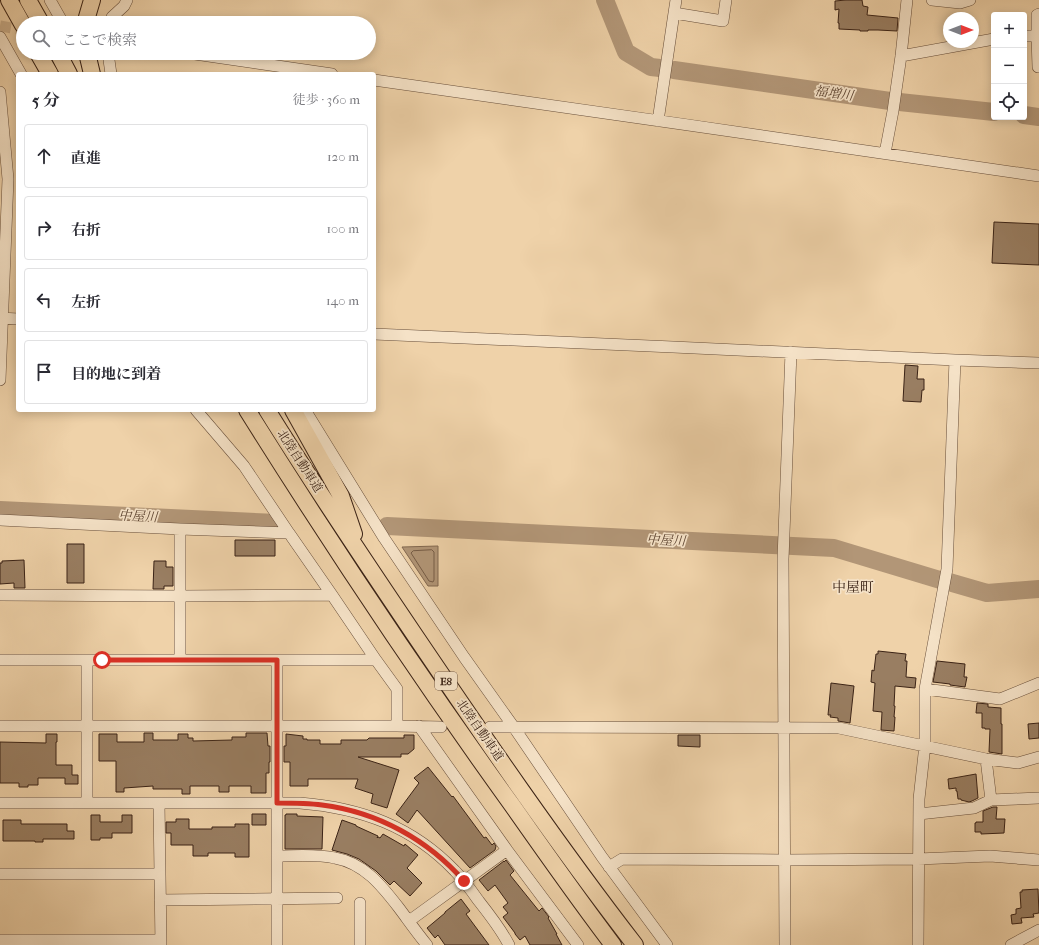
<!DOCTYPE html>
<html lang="ja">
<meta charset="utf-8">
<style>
body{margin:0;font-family:"IM FELL French Canon","Noto Serif JP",serif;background:#f2f2f3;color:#2b2b33}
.controls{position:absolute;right:12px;top:12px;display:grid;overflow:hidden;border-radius:4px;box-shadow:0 2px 10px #0003}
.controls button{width:36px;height:36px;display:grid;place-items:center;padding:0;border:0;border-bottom:1px solid #e1e1e2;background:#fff;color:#2b2b33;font:20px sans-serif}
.compass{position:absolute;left:943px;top:12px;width:36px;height:36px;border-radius:50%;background:#fff;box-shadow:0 2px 10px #0003;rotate:90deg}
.stop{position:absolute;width:12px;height:12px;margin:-9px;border:3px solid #d93025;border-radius:50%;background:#fff}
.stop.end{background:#d93025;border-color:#fff;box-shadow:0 1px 4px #0008}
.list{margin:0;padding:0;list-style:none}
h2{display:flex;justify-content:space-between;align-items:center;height:52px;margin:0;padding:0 16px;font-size:17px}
h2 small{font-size:13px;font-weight:400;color:#7c7c81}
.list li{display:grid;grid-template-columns:26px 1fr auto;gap:12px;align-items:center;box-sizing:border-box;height:64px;margin:0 8px 8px;padding:0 8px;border:1px solid #e1e1e2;border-radius:4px}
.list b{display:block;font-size:15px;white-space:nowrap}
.list em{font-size:13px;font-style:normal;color:#7c7c81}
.icon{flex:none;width:22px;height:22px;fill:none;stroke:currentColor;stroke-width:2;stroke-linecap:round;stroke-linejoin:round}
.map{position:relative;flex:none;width:1039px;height:945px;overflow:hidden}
.search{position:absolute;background:#fff;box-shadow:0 2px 10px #0003;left:16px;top:16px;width:360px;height:44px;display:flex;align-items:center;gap:10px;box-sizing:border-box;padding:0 14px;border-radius:22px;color:#7c7c81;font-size:15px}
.panel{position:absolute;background:#fff;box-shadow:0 2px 10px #0003;left:16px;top:72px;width:360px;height:340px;border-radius:4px}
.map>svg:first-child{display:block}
.water{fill:#b29677;stroke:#826850}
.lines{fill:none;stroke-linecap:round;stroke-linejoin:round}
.shore{stroke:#765c46;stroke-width:1}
.river{stroke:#b29677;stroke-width:18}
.building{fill:#997e62;stroke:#3b2316}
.minor-tunnel{stroke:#cbaf8c;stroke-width:11;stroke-dasharray:11 5.5;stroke-linecap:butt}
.minor-casing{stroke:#684f3b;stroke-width:12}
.highway-casing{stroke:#3b2316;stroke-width:18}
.minor{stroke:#f5e2c7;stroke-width:11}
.highway{stroke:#efd2a9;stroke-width:16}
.route{stroke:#d93025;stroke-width:5}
.labels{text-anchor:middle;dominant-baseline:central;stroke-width:3.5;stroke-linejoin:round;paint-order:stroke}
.shield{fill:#f5e2c7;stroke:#735c4b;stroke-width:1}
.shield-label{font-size:11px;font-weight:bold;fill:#3b2316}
.street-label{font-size:12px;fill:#3b2316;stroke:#f5e2c7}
.water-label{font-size:13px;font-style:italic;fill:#5f4633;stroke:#f5e2c7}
.quarter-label{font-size:14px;fill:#3b2316;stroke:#f5e2c7}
</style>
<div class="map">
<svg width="1039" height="945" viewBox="0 0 1039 945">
<rect width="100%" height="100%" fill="#efd2a9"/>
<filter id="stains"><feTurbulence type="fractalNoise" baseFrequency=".005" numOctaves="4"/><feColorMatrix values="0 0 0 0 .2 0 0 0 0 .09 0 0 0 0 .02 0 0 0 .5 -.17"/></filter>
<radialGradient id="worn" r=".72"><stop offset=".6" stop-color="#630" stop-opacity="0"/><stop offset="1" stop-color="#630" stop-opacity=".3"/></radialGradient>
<path class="water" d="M438,546V586H428L402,547Z"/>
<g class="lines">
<path class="shore" d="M432,550L434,552V580L433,582L429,581L411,553L413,551Z"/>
<path class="river" d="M605,0L626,52L651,67L660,68
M674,70L890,101L994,112
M1024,115L1039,117
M0,510L277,523
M387,526L834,548L940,580
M949,582L987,593L1039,589"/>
</g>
<path class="building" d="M846,0H862L863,6L868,7L867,15L898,18L897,31L878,30H868V31H860V30L839,29V23H838L839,9L835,10V1Z
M994,222L1039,224V265L992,263Z
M905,365L918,366L917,379H924V390H922L921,402L903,401Z
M235,540H275V556H235Z
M67,544H84V583H67Z
M24,560L25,588H14V583L0,584V563H2V561Z
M154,561H166V567H173V586H164V589H153Z
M878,651L906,654L905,661H907L906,677L916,678L915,688L895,686L894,706H895L894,717H895L894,731L881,730L882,712L873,711L875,683L871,682L872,670L874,671L876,654H878Z
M937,661L965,664L964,677H967L965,687L950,685V684L933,682Z
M831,683L854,686L850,723L838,721V718L830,717L831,715H828Z
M977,703L988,704V707L1001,708V724H1002V754L989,752L990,729H985V728H982V713H976Z
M1039,723V738L1029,739L1028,724Z
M144,733H153V740H178V734H188V738H193V741L232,740V737H246V733H267L268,746H270V762H269V773H266V793H251V786H229V792H219V786H190V794H182V789H153V786L124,788V792H116V761H99V734H117V742H144Z
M46,734H57V742H56V765H72V775H78V784H65V778H38V785H28V787H19V783H0V742L46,743Z
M286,734L303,736V739H307V740H320V744H341V740H367L369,738H404V735H414V749L408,754H401V757H358L399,770L387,808L371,803L373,794L355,788L358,779H308V786H290V762H284V746H286Z
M678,735H700V747L678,746Z
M428,767L452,797L453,796L484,838L486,837L492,845L494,843L496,846L495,850L470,868L417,810L408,823L396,814L419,783L414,778Z
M976,774L978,798L972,801L969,802L961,800V799H958L957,791H956V788L949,789L948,779Z
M993,807H997L996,819H1005L1004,833L981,834V832H975V823H976V822H983V811Z
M252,814H266V825H252Z
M286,814H297V816L323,817L322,849H285V815H286Z
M91,815H100V822H122V815H132V833H112V838H100V840H91Z
M176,819H189V829H212V827H235V824H249V857H235V853H208V856H193V845H171V833H166V822H176Z
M3,820H21V824H67V831H74V839H43V842H35V841H3Z
M342,820L356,825V826L378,836L377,838L378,837L380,838L383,834L404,846L405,844L418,855L407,868L422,883L410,896L394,881L390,885L376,871L359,859L347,854L332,850Z
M506,860L514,871L510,875L539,911L542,908L549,917L548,918L557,934H556L562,945H530L525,936L520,940L515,934V933L503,917L508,913L503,907L508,903L495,885L488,891L479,880L504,861V862Z
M1038,889L1039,913L1033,914L1034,917L1021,918L1022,923L1012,924L1011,915L1016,914V909L1021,908L1020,892H1022V890Z
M461,899L470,911L466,914L489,945H445L438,935L435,938L427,928L445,913V912Z"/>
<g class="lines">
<path class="minor-tunnel" d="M0,26L23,30"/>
<defs>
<path id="minor" d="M50,0L63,23
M932,0L960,3L970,0
M674,13L676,0
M110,23L112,17L124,6L127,0
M1024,36H1037
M0,37L21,74
M108,53L111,74
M188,53L332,74
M901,56L994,39
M1038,67L1037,36V15L1039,14
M374,80C596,112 817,143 1039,176
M0,92L8,179L0,380
M658,121L674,13L723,21L726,0
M885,153L893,111L901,56L907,0
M0,318L18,319
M374,334L673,347L955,360L1039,363
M196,410L244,466L289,533
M305,410L384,538L464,657L513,726L602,857L667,945
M0,520L180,529L289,533L332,595L376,660L397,689V726
M0,595L180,596L332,595
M0,660H376
M87,660V803
M180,660V529
M925,689L1000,699L1039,683
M0,726H397L441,727
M419,726L507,850L578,945
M490,727L839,728L986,759L1018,763L1039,757
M986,759L991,800L1039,798
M0,803H300C361,808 412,826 455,871C464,880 471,890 478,900C489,914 501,929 509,945
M159,803L161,945
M919,814L974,808L991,800
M277,856C296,856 316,854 335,858C364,863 382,886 399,908C408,920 417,933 427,945
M609,867L622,859L785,860L918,859L990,856L1039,860
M0,874H160
M160,900L337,898
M360,903V945
M409,921L507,850
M0,940H161
M277,945V660
M785,945L783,559L791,352
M918,945L919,799L925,745V689L947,569L955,360
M1011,945L1039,930"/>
<path id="highway" d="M9,0L23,25
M28,0L41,23
M87,23V17L92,0
M38,53L50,74
M58,53L69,74
M87,53L92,74
M247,410C331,544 419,676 512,805C545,852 578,899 613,945
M267,410C314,486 364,560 414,634C485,739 557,844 635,945
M293,410L341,496L354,534"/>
</defs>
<use href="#minor" class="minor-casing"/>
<use href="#highway" class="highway-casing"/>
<use href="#minor" class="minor"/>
<use href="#highway" class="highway"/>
</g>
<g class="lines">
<path class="route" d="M102,660H277V803C292,803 307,803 322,805C378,812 428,840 464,881"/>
</g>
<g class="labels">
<rect class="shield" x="435" y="672" width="22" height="18" rx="3"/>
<g class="shield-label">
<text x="446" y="681">E8</text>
</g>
<g class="street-label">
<text transform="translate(300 461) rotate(57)">北陸自動車道</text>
<text transform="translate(480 730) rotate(55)">北陸自動車道</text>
</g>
<g class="water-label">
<text transform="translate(834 93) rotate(8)">福増川</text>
<text transform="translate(138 516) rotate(3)">中屋川</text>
<text transform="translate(666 540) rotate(3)">中屋川</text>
</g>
<g class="quarter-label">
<text x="853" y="587">中屋町</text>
</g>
</g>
<rect width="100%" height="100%" filter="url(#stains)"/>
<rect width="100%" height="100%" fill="url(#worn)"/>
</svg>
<div class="controls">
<button>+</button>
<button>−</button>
<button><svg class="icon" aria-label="locate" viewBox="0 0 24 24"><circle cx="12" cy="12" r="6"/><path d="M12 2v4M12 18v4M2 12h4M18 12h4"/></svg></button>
</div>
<svg class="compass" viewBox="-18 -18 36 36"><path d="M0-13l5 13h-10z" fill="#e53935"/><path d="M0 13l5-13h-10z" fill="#7c7c81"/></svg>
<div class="stop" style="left:102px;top:660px"></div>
<div class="stop end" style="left:464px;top:881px"></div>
<div class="search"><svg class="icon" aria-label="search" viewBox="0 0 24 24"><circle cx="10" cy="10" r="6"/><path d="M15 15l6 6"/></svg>ここで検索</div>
<section class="panel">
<h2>5 分<small>徒歩 · 360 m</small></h2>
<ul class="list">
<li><svg class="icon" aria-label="ahead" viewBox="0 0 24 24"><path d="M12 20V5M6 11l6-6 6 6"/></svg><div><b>直進</b></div><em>120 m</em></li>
<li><svg class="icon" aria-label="right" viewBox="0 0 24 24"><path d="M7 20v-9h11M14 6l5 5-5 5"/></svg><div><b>右折</b></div><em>100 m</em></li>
<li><svg class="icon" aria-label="left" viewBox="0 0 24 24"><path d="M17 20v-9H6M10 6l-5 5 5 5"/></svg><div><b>左折</b></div><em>140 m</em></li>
<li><svg class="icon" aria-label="arrive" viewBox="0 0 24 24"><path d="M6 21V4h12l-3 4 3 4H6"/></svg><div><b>目的地に到着</b></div></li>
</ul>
</section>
</div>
